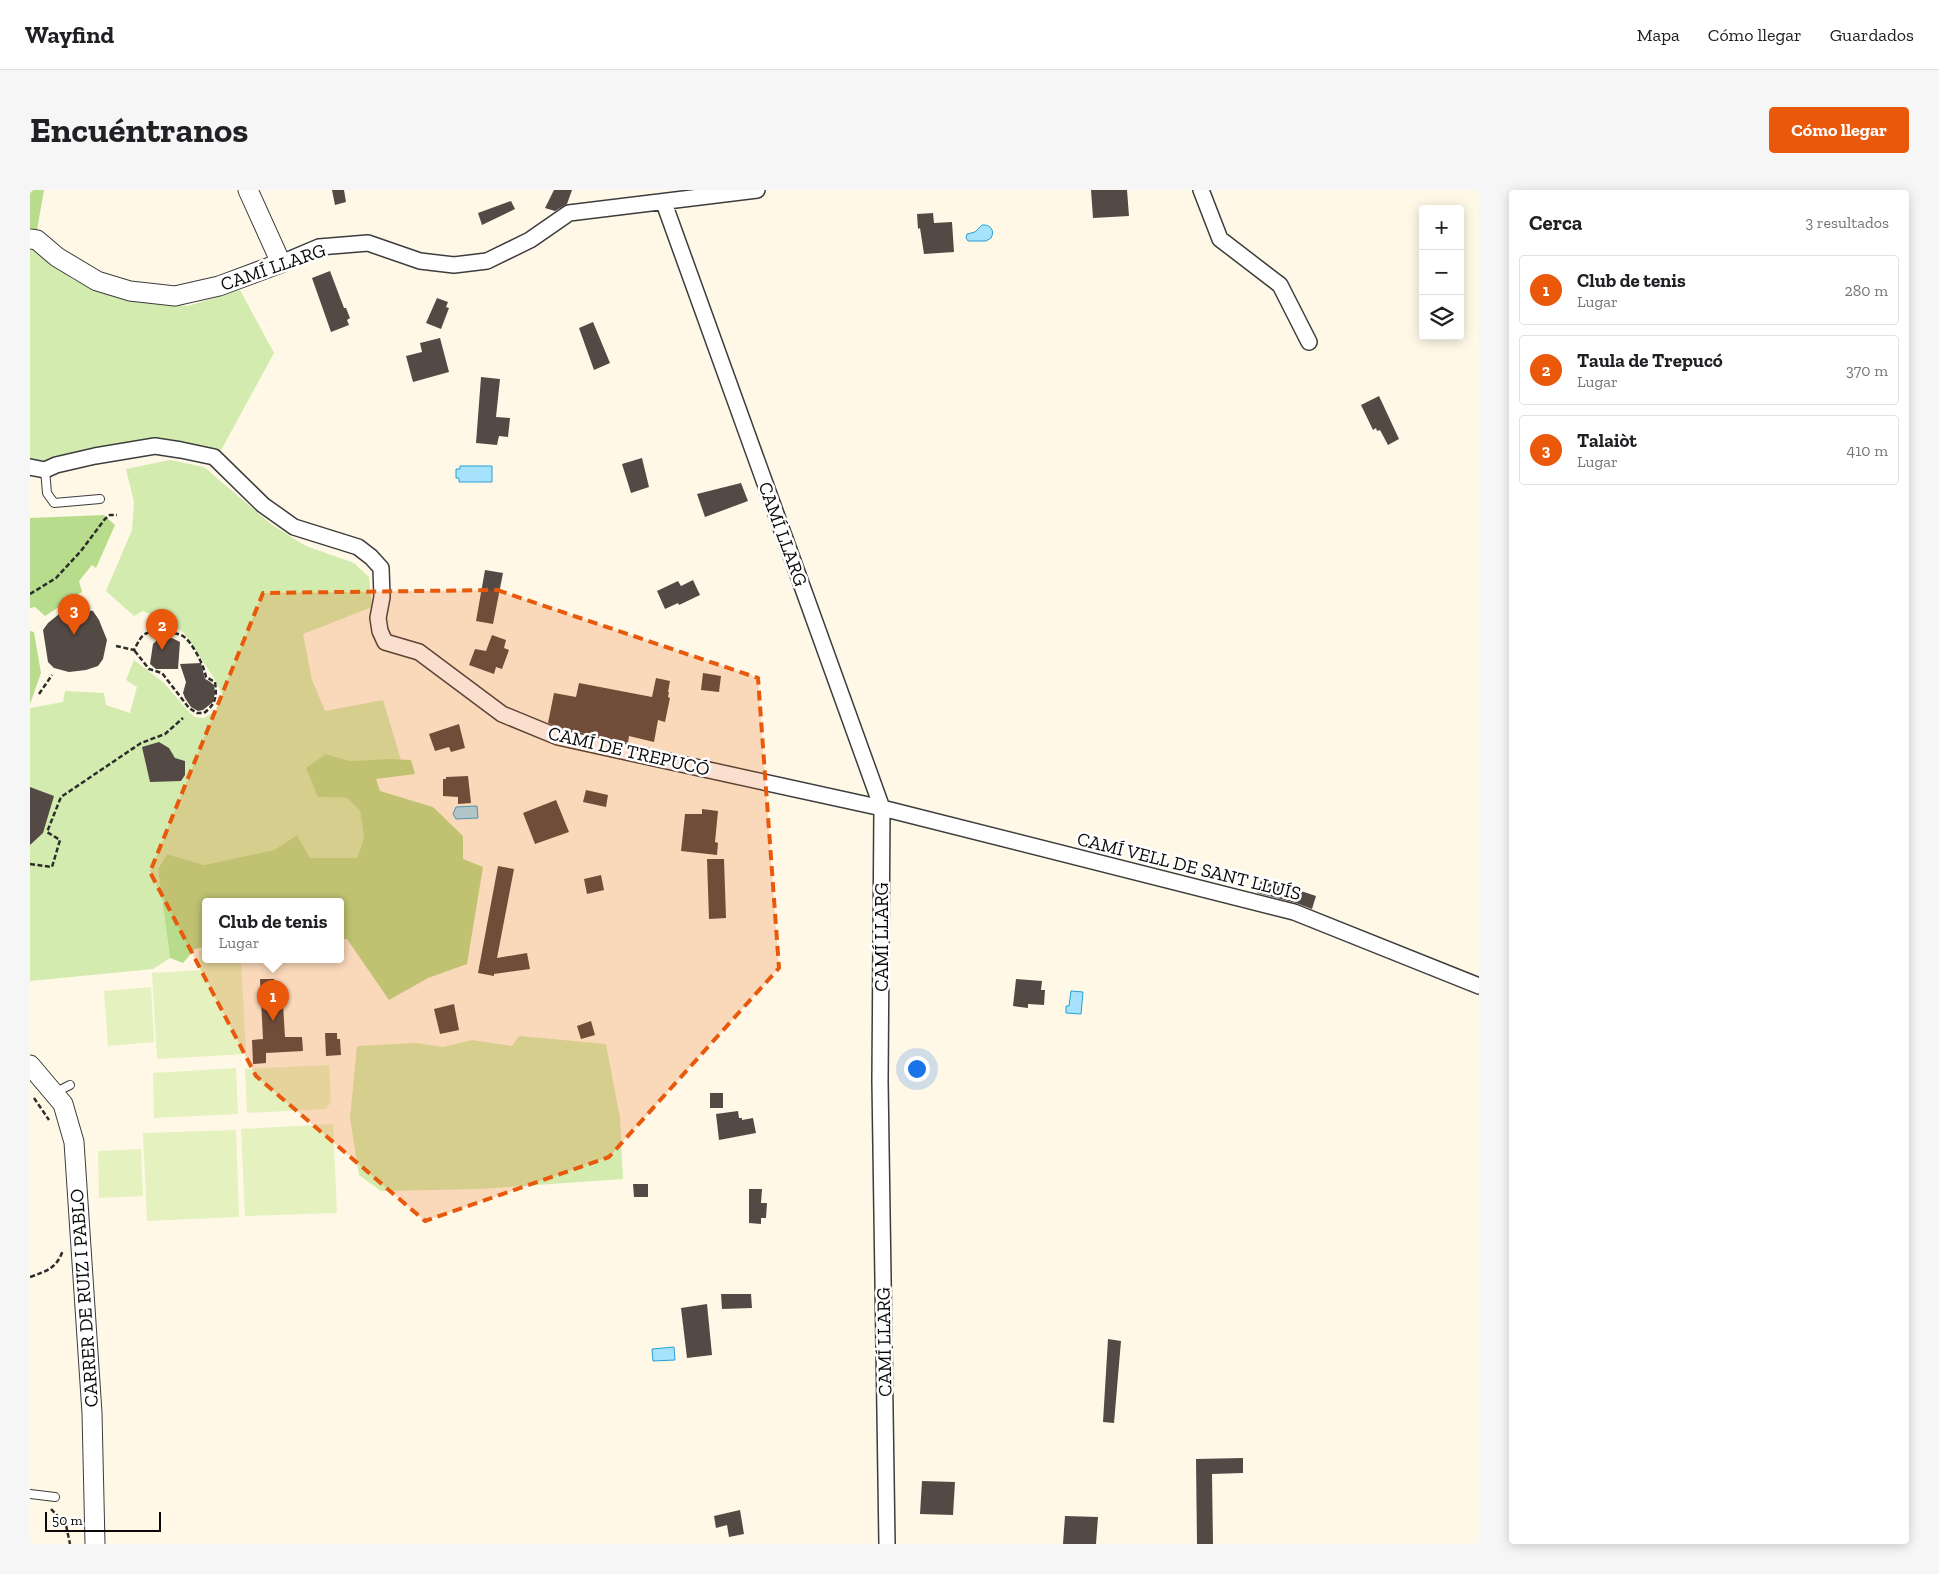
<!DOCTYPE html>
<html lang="es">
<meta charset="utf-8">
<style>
body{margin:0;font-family:"Zilla Slab",serif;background:#f6f6f6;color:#202124}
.controls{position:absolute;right:15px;top:15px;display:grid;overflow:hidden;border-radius:5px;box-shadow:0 2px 12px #0003}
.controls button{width:45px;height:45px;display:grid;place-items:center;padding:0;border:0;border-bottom:1px solid #e0e0e0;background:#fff;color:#202124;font:25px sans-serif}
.scale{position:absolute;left:15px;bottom:12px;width:116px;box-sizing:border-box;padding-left:5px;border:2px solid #0a0a0a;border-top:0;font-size:14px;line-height:18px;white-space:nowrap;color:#0a0a0a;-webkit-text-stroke:4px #fff;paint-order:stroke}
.you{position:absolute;left:886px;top:878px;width:18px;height:18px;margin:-12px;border:4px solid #fff;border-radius:50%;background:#1a73e8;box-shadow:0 0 0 8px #1a73e833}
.badge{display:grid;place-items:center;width:32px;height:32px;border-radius:50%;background:#ea580c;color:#fff;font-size:16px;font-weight:700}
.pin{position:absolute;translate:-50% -41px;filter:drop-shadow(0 1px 2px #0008)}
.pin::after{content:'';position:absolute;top:26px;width:18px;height:15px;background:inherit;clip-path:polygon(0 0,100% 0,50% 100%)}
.popup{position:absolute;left:172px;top:708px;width:142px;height:65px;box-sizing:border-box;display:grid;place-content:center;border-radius:5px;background:#fff;filter:drop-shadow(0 1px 4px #0005);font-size:16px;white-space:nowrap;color:#757577}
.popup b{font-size:19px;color:#202124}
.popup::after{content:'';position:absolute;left:50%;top:100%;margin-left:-10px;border:10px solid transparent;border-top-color:#fff}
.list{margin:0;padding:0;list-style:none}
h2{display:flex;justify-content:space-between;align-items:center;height:65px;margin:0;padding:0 20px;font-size:21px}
h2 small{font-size:16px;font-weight:400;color:#757577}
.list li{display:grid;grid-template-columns:32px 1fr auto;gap:15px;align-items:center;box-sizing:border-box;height:70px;margin:0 10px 10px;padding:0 10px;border:1px solid #e0e0e0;border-radius:5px}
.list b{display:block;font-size:19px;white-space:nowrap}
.list p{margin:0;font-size:16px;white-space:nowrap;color:#757577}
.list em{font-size:16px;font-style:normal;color:#757577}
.icon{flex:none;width:28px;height:28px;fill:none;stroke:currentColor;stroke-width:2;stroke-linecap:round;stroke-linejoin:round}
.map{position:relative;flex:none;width:1449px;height:1354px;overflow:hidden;border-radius:5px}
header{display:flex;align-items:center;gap:30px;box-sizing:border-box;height:70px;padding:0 25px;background:#fff;border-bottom:1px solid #e0e0e0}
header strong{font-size:24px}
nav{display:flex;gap:28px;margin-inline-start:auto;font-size:18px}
.intro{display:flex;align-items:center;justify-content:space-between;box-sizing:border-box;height:120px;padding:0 30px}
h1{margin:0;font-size:35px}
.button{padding:12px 22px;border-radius:5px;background:#ea580c;color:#fff;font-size:18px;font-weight:700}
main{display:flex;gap:30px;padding:0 30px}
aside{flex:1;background:#fff;border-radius:5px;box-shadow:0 2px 12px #0003}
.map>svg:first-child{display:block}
.green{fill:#d3ebae}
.forest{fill:#b7dd8c}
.pitch{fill:#e5f2c0}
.water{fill:#a6e2fb;stroke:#28a0d7}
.building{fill:#534945}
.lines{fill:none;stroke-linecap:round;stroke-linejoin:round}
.service-casing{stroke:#3d3d3d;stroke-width:10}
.minor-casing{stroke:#3d3d3d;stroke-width:18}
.tertiary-casing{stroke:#3d3d3d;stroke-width:21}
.path{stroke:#2c2c2c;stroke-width:2.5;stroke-dasharray:5 2.5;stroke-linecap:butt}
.service{stroke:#fff;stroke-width:8}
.minor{stroke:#fff;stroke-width:15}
.tertiary{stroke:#fff;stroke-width:19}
.marked{fill:#e8590c;fill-opacity:0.2;stroke:#e8590c;stroke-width:4;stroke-dasharray:10 6;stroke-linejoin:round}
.labels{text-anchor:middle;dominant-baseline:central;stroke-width:5;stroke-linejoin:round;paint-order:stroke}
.street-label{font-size:19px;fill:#0a0a0a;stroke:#fff}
</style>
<header>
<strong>Wayfind</strong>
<nav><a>Mapa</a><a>Cómo llegar</a><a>Guardados</a></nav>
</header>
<div class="intro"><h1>Encuéntranos</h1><a class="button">Cómo llegar</a></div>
<main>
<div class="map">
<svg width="1449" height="1354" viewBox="0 0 1449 1354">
<rect width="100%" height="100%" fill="#fff8e6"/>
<path class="green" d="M0,58L8,60L42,89L88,108L158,116L210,100L244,163L189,264L148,253L107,251L6,272L0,270Z
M140,270L174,277L242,335L276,356L324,373L339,387L342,417L273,444L282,490L295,521L353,510L371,570L320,571L296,564L288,607L317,608L330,621L334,648L327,668H280L267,645L244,660L174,675L137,664L128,679L140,768L123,779L0,791V518L33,512L35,501L74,503L76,515L100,523L107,497L96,490L104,470L134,493L160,523L165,527L174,528L186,520L192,504L184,488L154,443L136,431L113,421L104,426L76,401L102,340L104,312L96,279Z
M489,846L576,854L590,928L593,989L450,999L351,1001L329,985L320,928L327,856L386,853L413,857L442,850L482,856Z"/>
<path class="forest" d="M0,0H14L7,40L0,38Z
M74,325L85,335L66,378L62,375L49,391L52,402L15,426L5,417L0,418V328Z
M0,441L4,442L11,483L0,514Z
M296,564L320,571L360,569L381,570L385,584L346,589L350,601L403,617L433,646V669L453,677L437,774L398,788L359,810L317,749H311L310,712H176L175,757L165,759L153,773L140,768L128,679L137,664L174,675L244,660L267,645L280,668H327L334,648L330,621L317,608L288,607L276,578Z"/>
<path class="pitch" d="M175,760L176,770H211L216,864L127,869L122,783L170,780L169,761Z
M121,797L124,852L78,856L74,801Z
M299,875L301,912L296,919L217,923L215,879Z
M206,878L208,924L124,928L123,883Z
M303,934L307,1023L215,1026L211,939Z
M206,940L209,1027L117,1031L113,943Z
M111,959L113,1006L69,1008L68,961Z"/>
<path class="water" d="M952,35C961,34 965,41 961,48L956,51H938L936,48L937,44L945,42Z
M430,276H462V292H429V288H426V279H430Z
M447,616L448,628L426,629L423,624L426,617Z
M1041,801L1053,802L1051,824L1036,823V816H1039Z
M644,1157L645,1170L623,1171L622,1159Z"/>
<path class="building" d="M302,0H314L316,12L305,15Z
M524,0H542L537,14L525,21L515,18Z
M1061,0H1097L1099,26L1063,28Z
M481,11L485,19L452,35L448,23Z
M903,23L904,33L922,32L924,62L894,64L890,38L888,39L887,24Z
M300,81L314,118H316L320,128L317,130L319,135L301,142L282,88Z
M407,108L418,112L416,117L419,118L411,139L396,133Z
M563,132L580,173L564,180L549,138Z
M410,148L419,182L383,192L376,166L392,162L390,153Z
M451,187L470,189L466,227L480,228L478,247L469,246L467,255L446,253Z
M1349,206L1369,249L1358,255L1350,240L1347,241L1346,238L1343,240L1331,215Z
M612,268L619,297L601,303L592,274Z
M711,293L718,311L675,327L667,304Z
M455,380L473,383L463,434L446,431Z
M663,390L670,405L649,415L648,413L635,419L627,401L648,391L651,396Z
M47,419L63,421L69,430L77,450L73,469L68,476L56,480L39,482L24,478L18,472L13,440L18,433L34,420Z
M462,445L476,450L474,458L479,460L472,479L466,477L464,484L439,475L445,459L456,461Z
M133,448H142L150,452L148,479H126L120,474L123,454L127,450Z
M171,473L175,489L179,491L184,495L185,503L183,512L173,520L168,521L161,517L155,508L153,503L156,492L150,474Z
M673,483L691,486L689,502L671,500Z
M626,488L640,491L638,502H639L638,507L640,508L635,532L628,530L624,552L599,546L598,553L530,538L518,533L524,503L546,507L549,493L622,507Z
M429,534L435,558L421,562L419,557L405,561L399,544Z
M129,552L139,558L145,568L155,571V585L151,591L120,592L112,557Z
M438,586L441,613L428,614V607L413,606V589H416V587Z
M0,597L24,606L13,643L0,655Z
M556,600L578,605L576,617L553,612Z
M526,610L539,642L505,654L493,623Z
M672,619L688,621L685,652L688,653L687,665L651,661L655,624H672Z
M677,669H694L696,728L679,729Z
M468,676L484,679L467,768L497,763L500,779L464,784V786L448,783Z
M571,685L574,700L557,704L554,689Z
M1231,690L1246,695L1250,694L1286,706L1282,719L1266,713L1227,703Z
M230,789H244L245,815L253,814L255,847H272L273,861L236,863V873L223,874L222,850L233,849Z
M986,789L1012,791L1011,800H1015L1014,815L998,814V818L983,816Z
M424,814L429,840L410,844L404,819Z
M561,831L565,845L551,849L547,836Z
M295,843H307V849H310L311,865L296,866Z
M680,903H693V918H680Z
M708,921L709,928H712V930L723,928L726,943L689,950L686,924Z
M603,994H618V1007H604Z
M719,999H732L731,1013H737L736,1028H731V1034L719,1033Z
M691,1104H721L722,1118L692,1119Z
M677,1114L682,1165L657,1168L651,1118Z
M1078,1149L1091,1151L1084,1233L1073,1232Z
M1213,1268V1283L1182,1284L1183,1354H1167L1166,1269Z
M892,1291L925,1292L923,1325L890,1324Z
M710,1320L714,1344L699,1347L697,1335L686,1338L684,1326Z
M1035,1326L1068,1327L1066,1354H1033Z"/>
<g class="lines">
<defs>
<path id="service" d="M15,280L17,303L24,313L70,309
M24,903L40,895
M0,1304L25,1307"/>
<path id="minor" d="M1171,0L1190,49L1250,95L1279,152
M634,13L852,618L850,891L857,1354
M251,73L289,57L338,53L390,71L424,75L457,71L500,50L539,23L727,0
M0,277L15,280L26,275L65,266L125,256L151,260L184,267L233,315L264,337L328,357L341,367L351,378L352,407L348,428L350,441L355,452L389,462L472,524L528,547L852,618L1264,722L1449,796"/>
<path id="tertiary" d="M0,49L7,50L27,67L67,91L100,101L145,106L189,96L251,73L218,0
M0,875L33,914L44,952L62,1223L65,1354"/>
</defs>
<use href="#service" class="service-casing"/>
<use href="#minor" class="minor-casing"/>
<use href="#tertiary" class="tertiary-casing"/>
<path class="path" d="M0,404L26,388L51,361L75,329L80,325H87
M86,456L104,460C112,445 113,441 130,442C138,443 146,442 153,446C163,453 174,476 176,487L185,492C187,506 186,514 174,523H167L159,518L132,483L119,479L104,460
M9,504L22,485
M0,674L22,677L30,650L17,642L31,607L111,553L135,544L153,528
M4,908L19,930
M0,1087C17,1081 27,1078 33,1060
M21,1319L36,1335L40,1354"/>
<use href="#service" class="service"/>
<use href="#minor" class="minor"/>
<use href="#tertiary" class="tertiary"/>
</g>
<path class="marked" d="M467,400L728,488L749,778L579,967L395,1031L226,886L120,682L233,403Z"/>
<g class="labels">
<g class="street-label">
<text transform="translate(243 77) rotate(-19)">CAMÍ LLARG</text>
<text transform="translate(753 344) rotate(70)">CAMÍ LLARG</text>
<text transform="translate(599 561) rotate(13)">CAMÍ DE TREPUCÓ</text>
<text transform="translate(1159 676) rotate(14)">CAMÍ VELL DE SANT LLUÍS</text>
<text transform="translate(851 747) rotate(-90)">CAMÍ LLARG</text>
<text transform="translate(54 1108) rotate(-94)">CARRER DE RUIZ I PABLO</text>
<text transform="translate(854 1152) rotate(-91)">CAMÍ LLARG</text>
</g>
</g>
</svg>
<div class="controls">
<button>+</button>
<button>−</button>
<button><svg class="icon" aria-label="layers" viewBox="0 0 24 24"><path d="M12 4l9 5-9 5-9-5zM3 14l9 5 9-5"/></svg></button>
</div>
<div class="scale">50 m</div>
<div class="you"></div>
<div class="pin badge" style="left:243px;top:831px">1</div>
<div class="popup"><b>Club de tenis</b>Lugar</div>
<div class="pin badge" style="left:132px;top:460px">2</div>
<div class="pin badge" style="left:44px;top:445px">3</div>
</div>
<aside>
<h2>Cerca<small>3 resultados</small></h2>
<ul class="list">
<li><span class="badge">1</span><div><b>Club de tenis</b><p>Lugar</p></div><em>280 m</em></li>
<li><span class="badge">2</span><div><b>Taula de Trepucó</b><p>Lugar</p></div><em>370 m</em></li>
<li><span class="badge">3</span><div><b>Talaiòt</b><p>Lugar</p></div><em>410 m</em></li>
</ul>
</aside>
</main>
